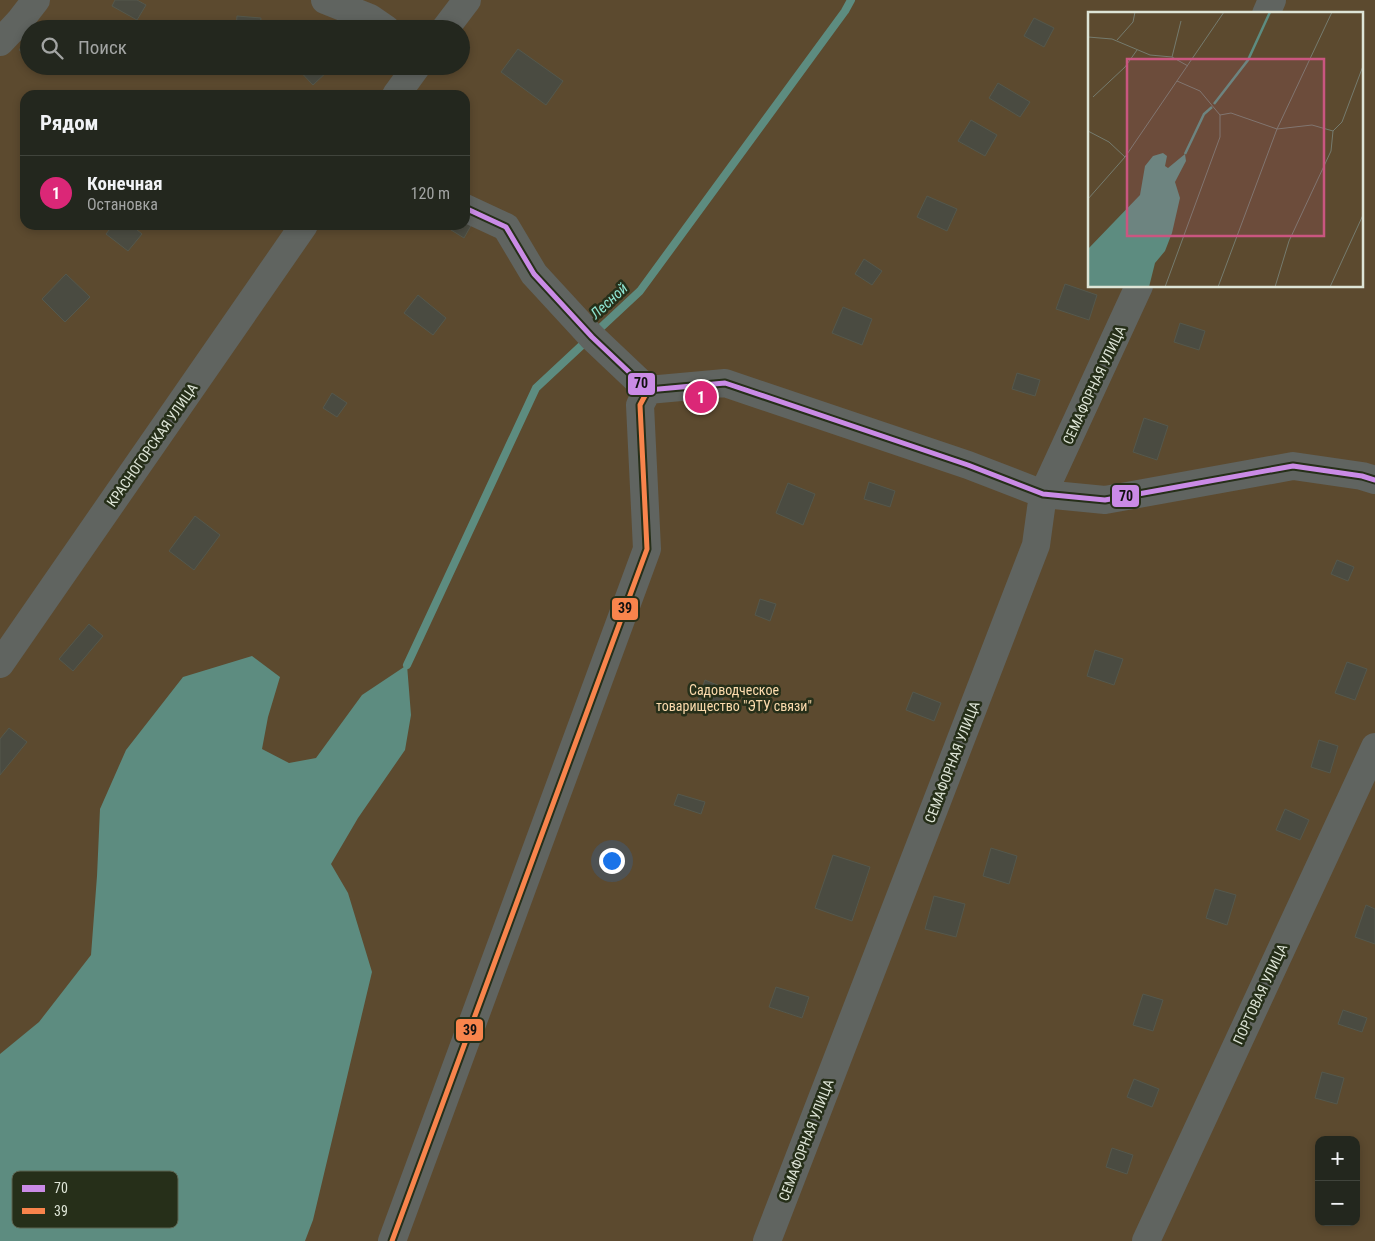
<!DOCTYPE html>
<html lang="ru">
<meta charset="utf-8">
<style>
body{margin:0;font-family:"Roboto Condensed",sans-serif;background:#2f332b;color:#f1f3f6}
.controls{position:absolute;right:15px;bottom:15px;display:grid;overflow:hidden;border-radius:10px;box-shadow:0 2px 8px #0003}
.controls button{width:45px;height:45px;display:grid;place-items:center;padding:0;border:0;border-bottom:1px solid #40443c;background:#23271e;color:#f1f3f6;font:25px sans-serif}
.you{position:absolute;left:611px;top:860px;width:18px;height:18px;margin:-12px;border:4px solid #fff;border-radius:50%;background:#1a73e8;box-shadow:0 0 0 8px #1a73e833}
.badge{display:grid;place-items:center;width:32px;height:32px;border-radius:50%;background:#db2777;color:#fff;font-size:16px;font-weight:700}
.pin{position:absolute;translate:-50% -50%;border:2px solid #fff;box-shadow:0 1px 5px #0006}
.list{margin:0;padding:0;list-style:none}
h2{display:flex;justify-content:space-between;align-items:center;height:65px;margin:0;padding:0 20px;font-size:21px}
h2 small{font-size:16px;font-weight:400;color:#a3a5a4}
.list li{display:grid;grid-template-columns:32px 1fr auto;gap:15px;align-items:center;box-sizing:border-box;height:75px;padding:0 20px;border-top:1px solid #40443c}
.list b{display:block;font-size:19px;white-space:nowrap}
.list p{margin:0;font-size:16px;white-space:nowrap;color:#a3a5a4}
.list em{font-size:16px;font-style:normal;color:#a3a5a4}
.icon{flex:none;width:28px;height:28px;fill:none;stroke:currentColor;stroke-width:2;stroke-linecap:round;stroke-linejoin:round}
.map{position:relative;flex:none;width:1375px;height:1241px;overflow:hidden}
.search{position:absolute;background:#23271e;box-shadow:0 2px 8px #0003;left:20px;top:20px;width:450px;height:55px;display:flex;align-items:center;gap:12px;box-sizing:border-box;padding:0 18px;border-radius:28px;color:#a3a5a4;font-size:19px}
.panel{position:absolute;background:#23271e;box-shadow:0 2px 8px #0003;left:20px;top:90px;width:450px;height:140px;border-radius:15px}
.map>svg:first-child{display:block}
.green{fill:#5c4a2f;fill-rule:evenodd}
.water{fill:#5d8c80}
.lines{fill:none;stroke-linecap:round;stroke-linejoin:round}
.stream{stroke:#5d8c80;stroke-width:8}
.building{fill:#4a4b41;stroke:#55584c}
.minor{stroke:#606460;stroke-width:28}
.bus-1-casing{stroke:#262f19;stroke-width:9}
.bus-2-casing{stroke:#262f19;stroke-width:9}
.bus-1{stroke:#ca8be6;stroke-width:5}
.bus-2{stroke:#f8844c;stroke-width:5}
.labels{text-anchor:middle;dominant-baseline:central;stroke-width:5;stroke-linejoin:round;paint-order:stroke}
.street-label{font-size:14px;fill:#dee5d7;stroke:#262f19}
.park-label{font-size:14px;fill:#fcdbad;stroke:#262f19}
.water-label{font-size:15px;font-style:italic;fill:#8fe5d2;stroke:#262f19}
.inset-river{fill:none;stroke:#5d8c80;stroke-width:2.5}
.inset-road{fill:none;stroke:#757b6e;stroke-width:1}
.view{fill:#ca5680;fill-opacity:0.15;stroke:#ca5680;stroke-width:2.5}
.inset-edge{fill:none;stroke:#dee5d7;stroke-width:2.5}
.key{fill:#262f19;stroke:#5d6652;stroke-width:1}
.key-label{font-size:14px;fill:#dee5d7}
.line-badge{stroke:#262f19;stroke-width:2}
.pale-badge-label{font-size:14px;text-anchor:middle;font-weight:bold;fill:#111}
</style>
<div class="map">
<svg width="1375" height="1241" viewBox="0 0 1375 1241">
<rect width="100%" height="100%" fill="#2f3428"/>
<path class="green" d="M0,0H1375V1241H0ZM1089,14H1361V286H1089ZM29,29H461V66H29ZM25,95H465V225H25ZM1319,1140H1356V1222H1319Z"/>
<path class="water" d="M252,656L280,677L268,717L262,749L289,763L316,758L362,695L407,665L411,715L405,750L358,818L331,864L348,893L372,972L313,1220L305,1241H0V1054L39,1022L91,955L97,876L100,809L126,750L183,677Z"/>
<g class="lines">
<path class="stream" d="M407,665L536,388L640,291L845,11L851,0"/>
</g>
<path class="building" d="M115,0H137L146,5L137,20L112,6Z
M237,16L261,18L260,29H236Z
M1034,18L1054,28L1044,47L1024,36Z
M29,37V57L19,50Z
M518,49L563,81L546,105L501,72Z
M295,66H327L330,69L313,85Z
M998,83L1030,102L1020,117L989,98Z
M971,120L997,135L985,156L958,141Z
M927,196L957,209L947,231L917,217Z
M465,217L473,222L464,238L451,230L454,225H465Z
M113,225H131L142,234L128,251L106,234Z
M864,259L882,271L872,285L855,274Z
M66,274L90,297L65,322L42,299Z
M1065,284L1097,295L1089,320L1056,309Z
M418,295L446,318L433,335L404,313Z
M843,307L872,319L862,345L832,333Z
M1180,323L1205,331L1199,350L1174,342Z
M1017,373L1040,380L1035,396L1012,389Z
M332,393L347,403L337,417L323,408Z
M1144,418L1168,426L1157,460L1133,452Z
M869,482L895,491L890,507L864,499Z
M788,483L815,494L803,525L776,513Z
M195,516L220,535L194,570L169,551Z
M1337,560L1354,567L1348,581L1331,574Z
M760,599L776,604L770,621L755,615Z
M89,624L103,636L73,671L59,659Z
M1095,650L1123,659L1114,685L1087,676Z
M1347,662L1367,669L1355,700L1335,693Z
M705,680L727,689L718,709L698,700Z
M913,692L941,703L934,721L906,710Z
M9,728L27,742L0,775V739Z
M1319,740L1338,746L1330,773L1311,767Z
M678,794L705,802L701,814L674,805Z
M1285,809L1309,820L1300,840L1276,830Z
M991,848L1017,856L1009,884L983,876Z
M833,855L870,867L852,921L815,908Z
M1215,889L1236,895L1227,925L1206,918Z
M934,896L965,904L956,937L925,929Z
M1366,905L1375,909V944L1355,937Z
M776,987L809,997L802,1018L769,1007Z
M1143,994L1163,1000L1153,1031L1133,1025Z
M1343,1010L1367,1018L1362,1032L1338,1024Z
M1322,1072L1344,1078L1337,1104L1315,1098Z
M1134,1079L1159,1089L1152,1107L1127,1097Z
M1112,1148L1133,1155L1127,1174L1106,1167Z"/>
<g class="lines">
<path class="minor" d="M325,0L370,18L386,29
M1266,14L1272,0
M445,29L467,0
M0,42L19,22L36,0
M396,95L417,66
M465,208L506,227L534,274L592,337L648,390L725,383L968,465L1043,494L1105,500L1293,466L1362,476L1375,480
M0,664L304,225
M392,1241L647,549L640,405L648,390
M767,1241L1036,545L1043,494L1139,286
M1146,1241L1375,747"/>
<defs>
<path id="bus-1" d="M465,208L506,227L534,274L592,337L648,390L725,383L968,465L1043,494L1105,500L1293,466L1362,476L1375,480"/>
<path id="bus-2" d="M392,1241L647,549L640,405L648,390"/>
</defs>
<use href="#bus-1" class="bus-1-casing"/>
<use href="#bus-2" class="bus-2-casing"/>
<use href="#bus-1" class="bus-1"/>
<use href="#bus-2" class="bus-2"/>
</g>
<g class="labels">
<g class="street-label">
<text transform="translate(1094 385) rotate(-65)">СЕМАФОРНАЯ УЛИЦА</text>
<text transform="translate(152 445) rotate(-55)">КРАСНОГОРСКАЯ УЛИЦА</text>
<text transform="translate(952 762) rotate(-69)">СЕМАФОРНАЯ УЛИЦА</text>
<text transform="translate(1260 994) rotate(-65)">ПОРТОВАЯ УЛИЦА</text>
<text transform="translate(806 1140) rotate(-69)">СЕМАФОРНАЯ УЛИЦА</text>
</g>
<g class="park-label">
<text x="734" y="690">Садоводческое<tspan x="734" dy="16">товарищество "ЭТУ связи"</tspan></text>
</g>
<g class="water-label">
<text transform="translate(609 301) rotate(-43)">Лесной</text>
</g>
</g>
<g transform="translate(1088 12)">
<rect width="275" height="275" fill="#2f3428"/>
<path d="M0,0H275V275H0Z" fill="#5c4a2f"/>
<path d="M75,141L79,144L77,154L80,156L97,142L98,149L87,170L92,186L84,221L77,239L67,251L61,275H0V237L52,183L57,154L65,144Z" fill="#5d8c80"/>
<path class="inset-river" d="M126,92L160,48L182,0M97,142L116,102L124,95"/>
<path class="inset-road" d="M0,25L24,27L62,43L84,45L100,54M29,28L45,10L47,0M84,45L93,9M89,69L112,79L132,103L143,101L189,117L224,113L245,119M5,85L37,55L49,38M0,119L21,130L37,145M0,187L37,145L136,0M77,275L132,125V103M130,275L189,117L244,0M187,275L201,229L243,139L245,119L254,110L275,54M242,275L275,203"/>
<path class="view" d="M39,47H236V224H39Z"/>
<rect width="275" height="275" class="inset-edge"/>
</g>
<rect x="12" y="1171" width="166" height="57" rx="8" class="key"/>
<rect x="22" y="1185" width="23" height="7" fill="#ca8be6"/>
<rect x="22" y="1208" width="23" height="6" fill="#f8844c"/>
<g class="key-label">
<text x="54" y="1193">70</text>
<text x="54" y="1216">39</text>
</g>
<g class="line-badge">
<rect x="627" y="372" width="29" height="24" rx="5" fill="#ca8be6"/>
<rect x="1111" y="484" width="29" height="24" rx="5" fill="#ca8be6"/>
<rect x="611" y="597" width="28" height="24" rx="5" fill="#f8844c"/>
<rect x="455" y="1018" width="29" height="24" rx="5" fill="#f8844c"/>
</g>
<g class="pale-badge-label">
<text x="641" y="388">70</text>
<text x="1126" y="501">70</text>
<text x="625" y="613">39</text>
<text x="470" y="1035">39</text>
</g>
</svg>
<div class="controls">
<button>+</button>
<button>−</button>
</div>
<div class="you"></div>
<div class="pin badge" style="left:701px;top:397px">1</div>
<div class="search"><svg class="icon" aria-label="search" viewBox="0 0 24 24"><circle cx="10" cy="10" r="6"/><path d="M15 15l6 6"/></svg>Поиск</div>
<section class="panel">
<h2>Рядом<small></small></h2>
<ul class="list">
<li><span class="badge">1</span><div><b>Конечная</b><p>Остановка</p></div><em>120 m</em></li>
</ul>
</section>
</div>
